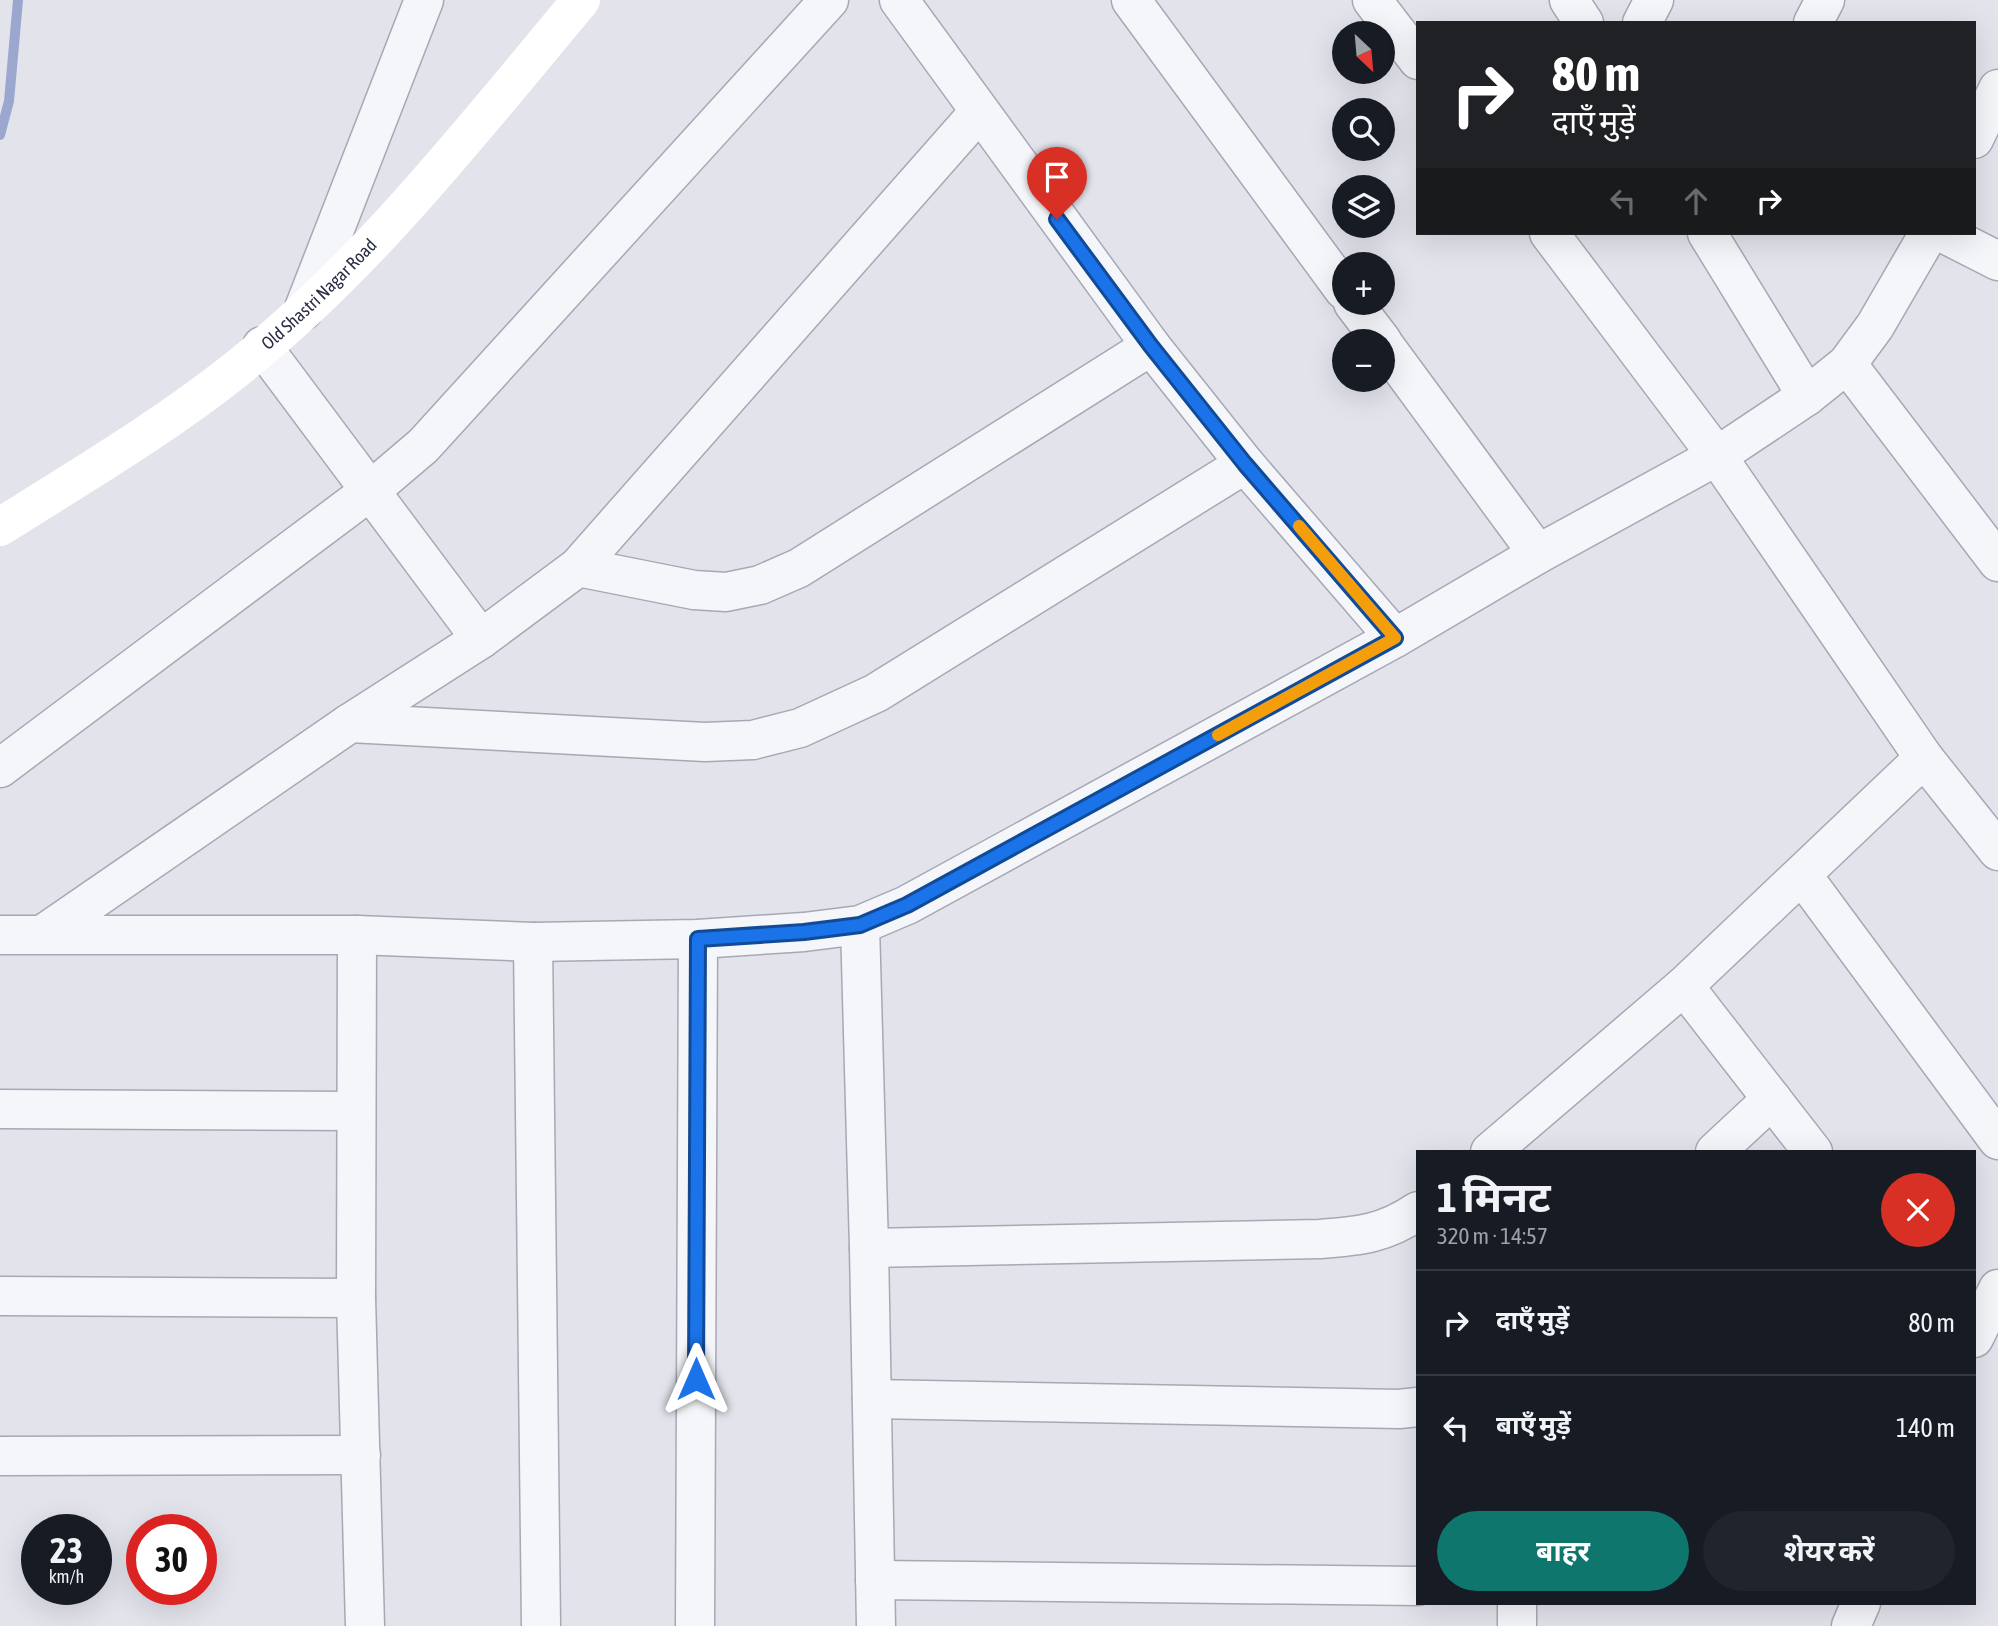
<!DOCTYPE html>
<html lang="hi">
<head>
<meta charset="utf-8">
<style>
	:root { --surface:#171b24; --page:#20242c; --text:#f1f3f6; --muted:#9ea1a6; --line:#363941; --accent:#0f766e }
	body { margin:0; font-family:"Asap Condensed","Noto Sans Devanagari",sans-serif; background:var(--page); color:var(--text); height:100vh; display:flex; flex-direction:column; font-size:26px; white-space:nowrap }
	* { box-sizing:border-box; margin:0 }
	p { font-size:23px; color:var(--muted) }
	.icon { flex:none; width:38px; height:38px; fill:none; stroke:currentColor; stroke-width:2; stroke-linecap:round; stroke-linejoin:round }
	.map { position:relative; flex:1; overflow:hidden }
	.panel { position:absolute; left:1416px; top:1150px; width:560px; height:455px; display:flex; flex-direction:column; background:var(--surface); border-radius:0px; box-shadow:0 7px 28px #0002 }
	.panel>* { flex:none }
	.guide { position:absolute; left:1416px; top:21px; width:560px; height:214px; border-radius:0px; box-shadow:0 7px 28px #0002; background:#202124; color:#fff; overflow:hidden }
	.needle { width:46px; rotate:154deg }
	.tools { position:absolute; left:1332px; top:21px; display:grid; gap:14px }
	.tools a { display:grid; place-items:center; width:63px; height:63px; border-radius:50%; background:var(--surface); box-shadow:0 7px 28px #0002; font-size:35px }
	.speed { position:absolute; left:21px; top:1514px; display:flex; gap:14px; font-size:35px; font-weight:700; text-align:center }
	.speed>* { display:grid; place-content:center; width:91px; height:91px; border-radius:50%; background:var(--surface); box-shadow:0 7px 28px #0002; line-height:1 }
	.speed small { font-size:18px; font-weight:400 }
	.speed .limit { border:10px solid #d22; background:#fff; color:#111 }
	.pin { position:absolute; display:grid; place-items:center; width:60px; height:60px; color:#fff; margin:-72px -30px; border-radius:50% 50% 50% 0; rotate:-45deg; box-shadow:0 0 7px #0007 }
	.pin .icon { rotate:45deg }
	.me { position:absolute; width:77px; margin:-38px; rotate:0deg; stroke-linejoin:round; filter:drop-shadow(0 0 5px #0008) }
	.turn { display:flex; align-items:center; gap:24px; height:147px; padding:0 21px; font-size:32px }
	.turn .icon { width:91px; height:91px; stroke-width:2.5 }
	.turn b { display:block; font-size:49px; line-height:60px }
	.lanes { display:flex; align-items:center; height:66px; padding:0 21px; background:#0003; justify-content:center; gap:35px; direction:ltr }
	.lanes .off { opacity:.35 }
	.round { display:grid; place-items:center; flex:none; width:74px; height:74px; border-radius:37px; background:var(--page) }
	.summary { display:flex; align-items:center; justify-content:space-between; height:119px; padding:0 21px }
	h1 { font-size:42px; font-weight:700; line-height:52px }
	.action { display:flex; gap:14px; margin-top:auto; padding:14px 21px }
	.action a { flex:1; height:80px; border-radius:42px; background:var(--accent); color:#fff; font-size:28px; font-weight:700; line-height:80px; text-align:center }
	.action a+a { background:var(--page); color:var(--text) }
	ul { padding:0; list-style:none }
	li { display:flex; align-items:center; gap:21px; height:105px; padding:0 21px; border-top:2px solid var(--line) }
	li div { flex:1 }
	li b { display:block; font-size:26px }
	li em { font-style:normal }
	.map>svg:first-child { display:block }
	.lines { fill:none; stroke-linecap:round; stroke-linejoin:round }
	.stream { stroke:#9ba7ce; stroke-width:10 }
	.street-casing { stroke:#a7a8b6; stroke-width:41 }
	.street { stroke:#f5f6f9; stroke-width:38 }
	.secondary { stroke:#fff; stroke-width:38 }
	.route-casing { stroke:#114b97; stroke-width:18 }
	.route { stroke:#1a73e8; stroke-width:12 }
	.slow { stroke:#f59e0b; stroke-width:12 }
	.labels { text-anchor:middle; stroke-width:5; stroke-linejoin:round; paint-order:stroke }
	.street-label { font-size:18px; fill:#292c45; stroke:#f2f3f8 }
</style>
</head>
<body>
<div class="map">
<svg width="1998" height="1626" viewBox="0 0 1998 1626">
	<rect width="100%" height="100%" fill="#e2e3eb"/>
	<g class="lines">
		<!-- stream -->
		<polyline class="stream" points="0,135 9,101 18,0"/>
		<!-- street casing -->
		<g class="street-casing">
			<g id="street">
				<polyline points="899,0 1151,346 1245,464 1395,638"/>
				<polyline points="1131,0 1344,290"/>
				<polyline points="1372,0 1418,60"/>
				<polyline points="1569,0 1584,23"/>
				<polyline points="1642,23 1654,0"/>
				<polyline points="1813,23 1825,0"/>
				<polyline points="1974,139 1998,89"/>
				<polyline points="1549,233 1717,456 1924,758 1998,851"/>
				<polyline points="1707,233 1807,396"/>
				<polyline points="1943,233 1998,261"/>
				<polyline points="1353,303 1382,341"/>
				<polyline points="303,311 424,0"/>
				<polyline points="1382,342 1538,554"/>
				<polyline points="262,346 481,639"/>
				<polyline points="1847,364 1998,562"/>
				<polyline points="578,567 694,590 726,592 760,585 799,568 1151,346"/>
				<polyline points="350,723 705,742 753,740 800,728 876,693 1245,464"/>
				<polyline points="0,768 370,491 423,446 829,0"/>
				<polyline points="1802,875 1998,1140"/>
				<polyline points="860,925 869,1248 876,1626"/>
				<polyline points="45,933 350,723 481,639 578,567 979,112"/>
				<polyline points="0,935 357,935 533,942 698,939 804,932 860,925 907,905 1395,638 1538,554 1717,456 1807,396 1847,364 1875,326 1929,233"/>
				<polyline points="533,942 541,1626"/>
				<polyline points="1684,986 1813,1152"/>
				<polyline points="0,1109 355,1111"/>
				<polyline points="1490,1152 1684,986 1924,758"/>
				<polyline points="1715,1152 1772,1099"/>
				<path d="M 869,1248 L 1320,1239 C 1360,1236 1384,1234 1418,1211"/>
				<polyline points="0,1296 356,1298 357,935"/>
				<polyline points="356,1298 365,1626"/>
				<polyline points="1974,1338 1998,1289"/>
				<polyline points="872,1399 1399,1409 1418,1407"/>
				<polyline points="0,1456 361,1455"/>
				<polyline points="875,1580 1418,1586"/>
				<polyline points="695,1626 698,939"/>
				<polyline points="1517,1626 1517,1603"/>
				<polyline points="1851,1626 1861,1603"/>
			</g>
		</g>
		<!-- street -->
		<use href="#street" class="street"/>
		<!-- secondary -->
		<path class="secondary" id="s1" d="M 0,527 C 79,477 161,429 234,371 C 367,266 473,129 581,0"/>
	</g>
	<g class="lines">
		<!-- route casing -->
		<g class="route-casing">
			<polyline id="route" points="696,1379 698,939 804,932 860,925 907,905 1395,638 1245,464 1151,346 1057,219"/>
		</g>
		<!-- route -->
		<use href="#route" class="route"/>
		<!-- slow -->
		<polyline class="slow" points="1218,735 1395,638 1299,526"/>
	</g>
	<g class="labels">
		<!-- street labels -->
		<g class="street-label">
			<text dy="6" stroke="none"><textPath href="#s1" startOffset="396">Old Shastri Nagar Road</textPath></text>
		</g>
	</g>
</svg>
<div class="tools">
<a><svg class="needle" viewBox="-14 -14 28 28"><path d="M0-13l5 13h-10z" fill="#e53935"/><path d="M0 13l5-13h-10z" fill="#9ea1a6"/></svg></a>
<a><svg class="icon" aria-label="search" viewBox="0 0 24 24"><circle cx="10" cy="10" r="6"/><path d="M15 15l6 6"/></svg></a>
<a><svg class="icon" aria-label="layers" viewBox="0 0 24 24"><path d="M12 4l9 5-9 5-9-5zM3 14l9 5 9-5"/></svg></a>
<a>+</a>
<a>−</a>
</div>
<div class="speed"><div>23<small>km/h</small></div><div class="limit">30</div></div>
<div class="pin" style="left:1057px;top:219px;background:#d93025"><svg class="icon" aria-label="arrive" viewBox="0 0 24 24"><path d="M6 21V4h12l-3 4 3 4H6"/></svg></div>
<svg class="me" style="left:696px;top:1379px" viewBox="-20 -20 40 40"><path d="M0-17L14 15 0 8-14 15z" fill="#1a73e8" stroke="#fff" stroke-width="4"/></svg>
<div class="guide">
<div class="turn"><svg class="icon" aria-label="right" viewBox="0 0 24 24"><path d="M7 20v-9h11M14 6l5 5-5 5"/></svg><div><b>80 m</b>दाएँ मुड़ें</div></div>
<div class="lanes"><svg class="icon off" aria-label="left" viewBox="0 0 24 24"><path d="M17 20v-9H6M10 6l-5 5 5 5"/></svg><svg class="icon off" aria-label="ahead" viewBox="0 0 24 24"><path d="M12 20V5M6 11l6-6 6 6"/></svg><svg class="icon" aria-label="right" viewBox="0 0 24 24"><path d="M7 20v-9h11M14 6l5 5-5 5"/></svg></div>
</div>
<section class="panel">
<div class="summary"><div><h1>1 मिनट</h1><p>320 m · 14:57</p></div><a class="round" style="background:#d93025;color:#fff"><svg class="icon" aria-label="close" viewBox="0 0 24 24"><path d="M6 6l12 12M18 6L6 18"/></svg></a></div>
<ul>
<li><svg class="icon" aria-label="right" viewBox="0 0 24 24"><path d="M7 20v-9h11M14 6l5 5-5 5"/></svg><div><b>दाएँ मुड़ें</b></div><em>80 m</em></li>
<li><svg class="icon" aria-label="left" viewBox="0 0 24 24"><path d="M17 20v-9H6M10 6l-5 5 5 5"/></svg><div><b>बाएँ मुड़ें</b></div><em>140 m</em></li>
</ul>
<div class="action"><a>बाहर</a><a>शेयर करें</a></div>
</section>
</div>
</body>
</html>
